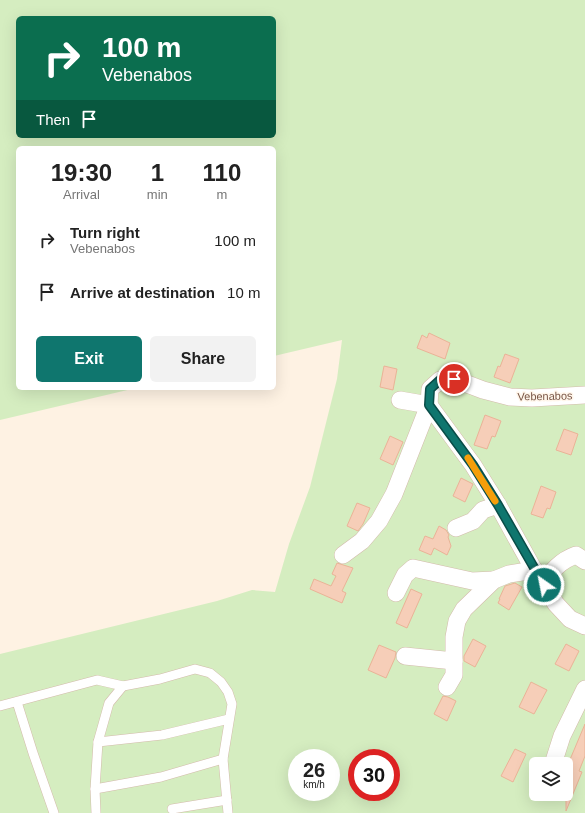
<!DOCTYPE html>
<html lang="en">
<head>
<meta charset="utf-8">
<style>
	:root { --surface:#fff; --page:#f2f2f2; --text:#222; --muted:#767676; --accent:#0f766e }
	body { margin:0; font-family:Helvetica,sans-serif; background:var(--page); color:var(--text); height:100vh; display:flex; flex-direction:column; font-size:15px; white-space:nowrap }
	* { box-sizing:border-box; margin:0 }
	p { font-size:13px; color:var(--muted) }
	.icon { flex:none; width:22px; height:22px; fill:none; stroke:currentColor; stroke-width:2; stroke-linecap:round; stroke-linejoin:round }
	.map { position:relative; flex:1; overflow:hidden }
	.sheet { position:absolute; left:16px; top:146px; width:260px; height:244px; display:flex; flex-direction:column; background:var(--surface); border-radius:6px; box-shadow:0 4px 16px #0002 }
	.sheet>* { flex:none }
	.hud { position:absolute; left:16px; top:16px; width:260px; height:122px; border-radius:6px; box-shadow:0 4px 16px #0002; background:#0b6e4f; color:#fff; overflow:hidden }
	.controls { position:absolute; left:529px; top:757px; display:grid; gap:8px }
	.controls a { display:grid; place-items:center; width:44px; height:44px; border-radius:6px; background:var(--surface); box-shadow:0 4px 16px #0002; font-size:20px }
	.speed { position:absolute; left:288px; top:749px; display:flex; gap:8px; font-size:20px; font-weight:700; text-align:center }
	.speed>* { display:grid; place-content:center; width:52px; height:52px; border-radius:50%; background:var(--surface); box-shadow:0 4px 16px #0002; line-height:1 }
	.speed small { font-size:10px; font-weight:400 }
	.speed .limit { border:6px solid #d22; background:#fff; color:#111 }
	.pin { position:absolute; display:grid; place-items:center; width:34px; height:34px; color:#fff; margin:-17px; border:2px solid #fff; border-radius:50%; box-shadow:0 1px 4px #0007 }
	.me { position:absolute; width:44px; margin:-22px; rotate:327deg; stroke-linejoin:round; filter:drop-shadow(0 0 3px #0008) }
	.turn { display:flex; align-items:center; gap:14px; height:84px; padding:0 20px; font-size:18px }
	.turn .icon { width:52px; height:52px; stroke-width:2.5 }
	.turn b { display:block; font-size:28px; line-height:34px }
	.then { display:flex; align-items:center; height:38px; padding:0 20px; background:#0003; gap:8px; font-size:15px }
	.eta { display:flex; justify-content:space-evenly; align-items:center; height:68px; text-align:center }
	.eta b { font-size:24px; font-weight:600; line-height:28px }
	.primary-button { display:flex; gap:8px; margin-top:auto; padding:8px 20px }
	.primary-button a { flex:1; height:46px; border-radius:6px; background:var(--accent); color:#fff; font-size:16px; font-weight:600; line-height:46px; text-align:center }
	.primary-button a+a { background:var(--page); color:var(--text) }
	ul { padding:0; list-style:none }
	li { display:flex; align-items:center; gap:12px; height:52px; padding:0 20px }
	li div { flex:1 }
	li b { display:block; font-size:15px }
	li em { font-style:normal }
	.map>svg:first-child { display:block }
	.green { fill:#d5edc0; fill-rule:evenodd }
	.building { fill:#f6ceb8; stroke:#eab397 }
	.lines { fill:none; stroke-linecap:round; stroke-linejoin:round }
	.lane-casing { stroke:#d3bbab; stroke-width:10 }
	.street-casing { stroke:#d3bbab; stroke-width:18 }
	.lane { stroke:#fff; stroke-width:9 }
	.street { stroke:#fff; stroke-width:17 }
	.route-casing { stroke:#0a4d48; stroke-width:10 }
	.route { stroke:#0f766e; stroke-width:7 }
	.slow { stroke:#f59e0b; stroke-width:7 }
	.labels { text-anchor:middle; stroke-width:3; stroke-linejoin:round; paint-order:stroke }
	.street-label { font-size:11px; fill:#795647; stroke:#fff6eb }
</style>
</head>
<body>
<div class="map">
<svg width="585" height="813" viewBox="0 0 585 813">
	<rect width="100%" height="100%" fill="#fef2e3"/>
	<!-- green -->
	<path class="green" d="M 0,0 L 585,0 L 585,813 L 0,813 L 0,654 L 217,601 L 252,590 L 275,592 L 289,544 L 310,487 L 337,379 L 342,340 L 274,356 L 274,148 L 18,148 L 18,388 L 136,388 L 0,420 ZM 18,18 L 274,18 L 274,136 L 18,136 ZM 297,758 L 331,758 L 331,792 L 297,792 ZM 357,758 L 391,758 L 391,792 L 357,792 ZM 536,764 L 566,764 L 566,794 L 536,794 Z"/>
	<!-- building -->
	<g class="building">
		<polygon points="429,333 450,343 445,359 417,348 422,335 427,338"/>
		<polygon points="505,354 519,359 510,383 494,377 498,366 500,367"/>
		<polygon points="384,366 397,369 393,390 380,387"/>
		<polygon points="485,415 501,421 495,437 492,436 487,449 474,445"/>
		<polygon points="564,429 578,434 571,455 556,450"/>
		<polygon points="390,436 403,442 393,465 380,459"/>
		<polygon points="461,478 473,484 465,502 453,496"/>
		<polygon points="541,486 556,492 550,509 547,508 543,518 531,514"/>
		<polygon points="357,503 370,508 363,524 358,531 347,526"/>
		<polygon points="439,526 446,530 449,535 448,537 451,546 447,555 434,548 431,555 419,550 425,536 433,539"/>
		<polygon points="337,563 353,568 342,591 346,593 342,603 310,589 314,579 331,586 336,576 332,574"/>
		<polygon points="515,583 522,587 509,610 498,603 500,599 499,599 505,586"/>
		<polygon points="411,589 422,594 407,628 396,623"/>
		<polygon points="473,639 486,646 475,667 464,661 464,656"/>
		<polygon points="566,644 579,651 569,671 555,664"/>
		<polygon points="379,645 396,652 395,658 386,678 368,670"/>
		<polygon points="531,682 547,690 534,714 519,707"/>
		<polygon points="443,696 448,697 456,701 447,721 434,714"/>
		<polygon points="585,724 585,756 579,771 582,772 566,811 566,769"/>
		<polygon points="515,749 526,754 513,782 501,776"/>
	</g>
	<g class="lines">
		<!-- lane casing -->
		<g class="lane-casing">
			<g id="lane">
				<polyline points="17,702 33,753 54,813"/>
				<polyline points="0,706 97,680 123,686 160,679 195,669 210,673 221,682 228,692 232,704 223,759 228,813"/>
				<polyline points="98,742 162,735 229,719"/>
				<polyline points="95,789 161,777 223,759"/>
				<polyline points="172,809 227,800"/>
				<polyline points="96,813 95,789 98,742 109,703 123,686"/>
			</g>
		</g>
		<!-- street casing -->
		<g class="street-casing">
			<g id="street">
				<polyline points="400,400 429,405 473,465 498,505 534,570 556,604 570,619 585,626"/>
				<polyline points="456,528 473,521 483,510 498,505"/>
				<polyline points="343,555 362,541 379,521 394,494 429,405 430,389 440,380 454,379 483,390 510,397 532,398 585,395"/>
				<path d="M 544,585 C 550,571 562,560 576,555 L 585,561"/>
				<polyline points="396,593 405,575 413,568 472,581 494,580"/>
				<polyline points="405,656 454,661"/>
				<polyline points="447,687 454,675 454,637 457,621 464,609 494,580 509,574 534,570"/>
				<polyline points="553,764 562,736 585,689"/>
			</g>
		</g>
		<!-- lane -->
		<use href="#lane" class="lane"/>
		<!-- street -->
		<use href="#street" class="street"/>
	</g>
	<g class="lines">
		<!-- route casing -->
		<g class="route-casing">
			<polyline id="route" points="454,379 440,380 430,389 429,405 473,465 498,505 544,585"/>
		</g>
		<!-- route -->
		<use href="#route" class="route"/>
		<!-- slow -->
		<polyline class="slow" points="468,458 495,501"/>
	</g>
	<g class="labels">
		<!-- street labels -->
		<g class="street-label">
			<text transform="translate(545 396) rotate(-1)" y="4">Vebenabos</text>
		</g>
	</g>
</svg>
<div class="controls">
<a><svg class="icon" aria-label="layers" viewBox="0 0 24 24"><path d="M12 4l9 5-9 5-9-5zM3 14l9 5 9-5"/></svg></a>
</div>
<div class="speed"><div>26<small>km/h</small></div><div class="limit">30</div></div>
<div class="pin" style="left:454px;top:379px;background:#d93025"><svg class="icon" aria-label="arrive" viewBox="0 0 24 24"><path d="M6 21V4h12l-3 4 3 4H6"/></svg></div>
<svg class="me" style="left:544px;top:585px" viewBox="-20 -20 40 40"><circle r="17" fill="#0f766e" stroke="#fff" stroke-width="3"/><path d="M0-11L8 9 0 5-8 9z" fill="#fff"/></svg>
<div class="hud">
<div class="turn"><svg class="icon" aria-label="right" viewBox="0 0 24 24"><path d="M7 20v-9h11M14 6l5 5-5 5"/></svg><div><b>100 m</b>Vebenabos</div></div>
<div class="then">Then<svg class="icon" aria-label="arrive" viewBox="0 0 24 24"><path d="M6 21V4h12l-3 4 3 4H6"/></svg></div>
</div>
<section class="sheet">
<div class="eta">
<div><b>19:30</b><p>Arrival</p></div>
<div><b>1</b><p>min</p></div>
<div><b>110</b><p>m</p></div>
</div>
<ul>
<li><svg class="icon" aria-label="right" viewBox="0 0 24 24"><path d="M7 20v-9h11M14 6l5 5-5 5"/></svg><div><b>Turn right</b><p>Vebenabos</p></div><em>100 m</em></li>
<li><svg class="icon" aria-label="arrive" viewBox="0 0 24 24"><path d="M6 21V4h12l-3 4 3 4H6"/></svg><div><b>Arrive at destination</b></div><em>10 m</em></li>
</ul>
<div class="primary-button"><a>Exit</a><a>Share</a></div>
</section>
</div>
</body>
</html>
